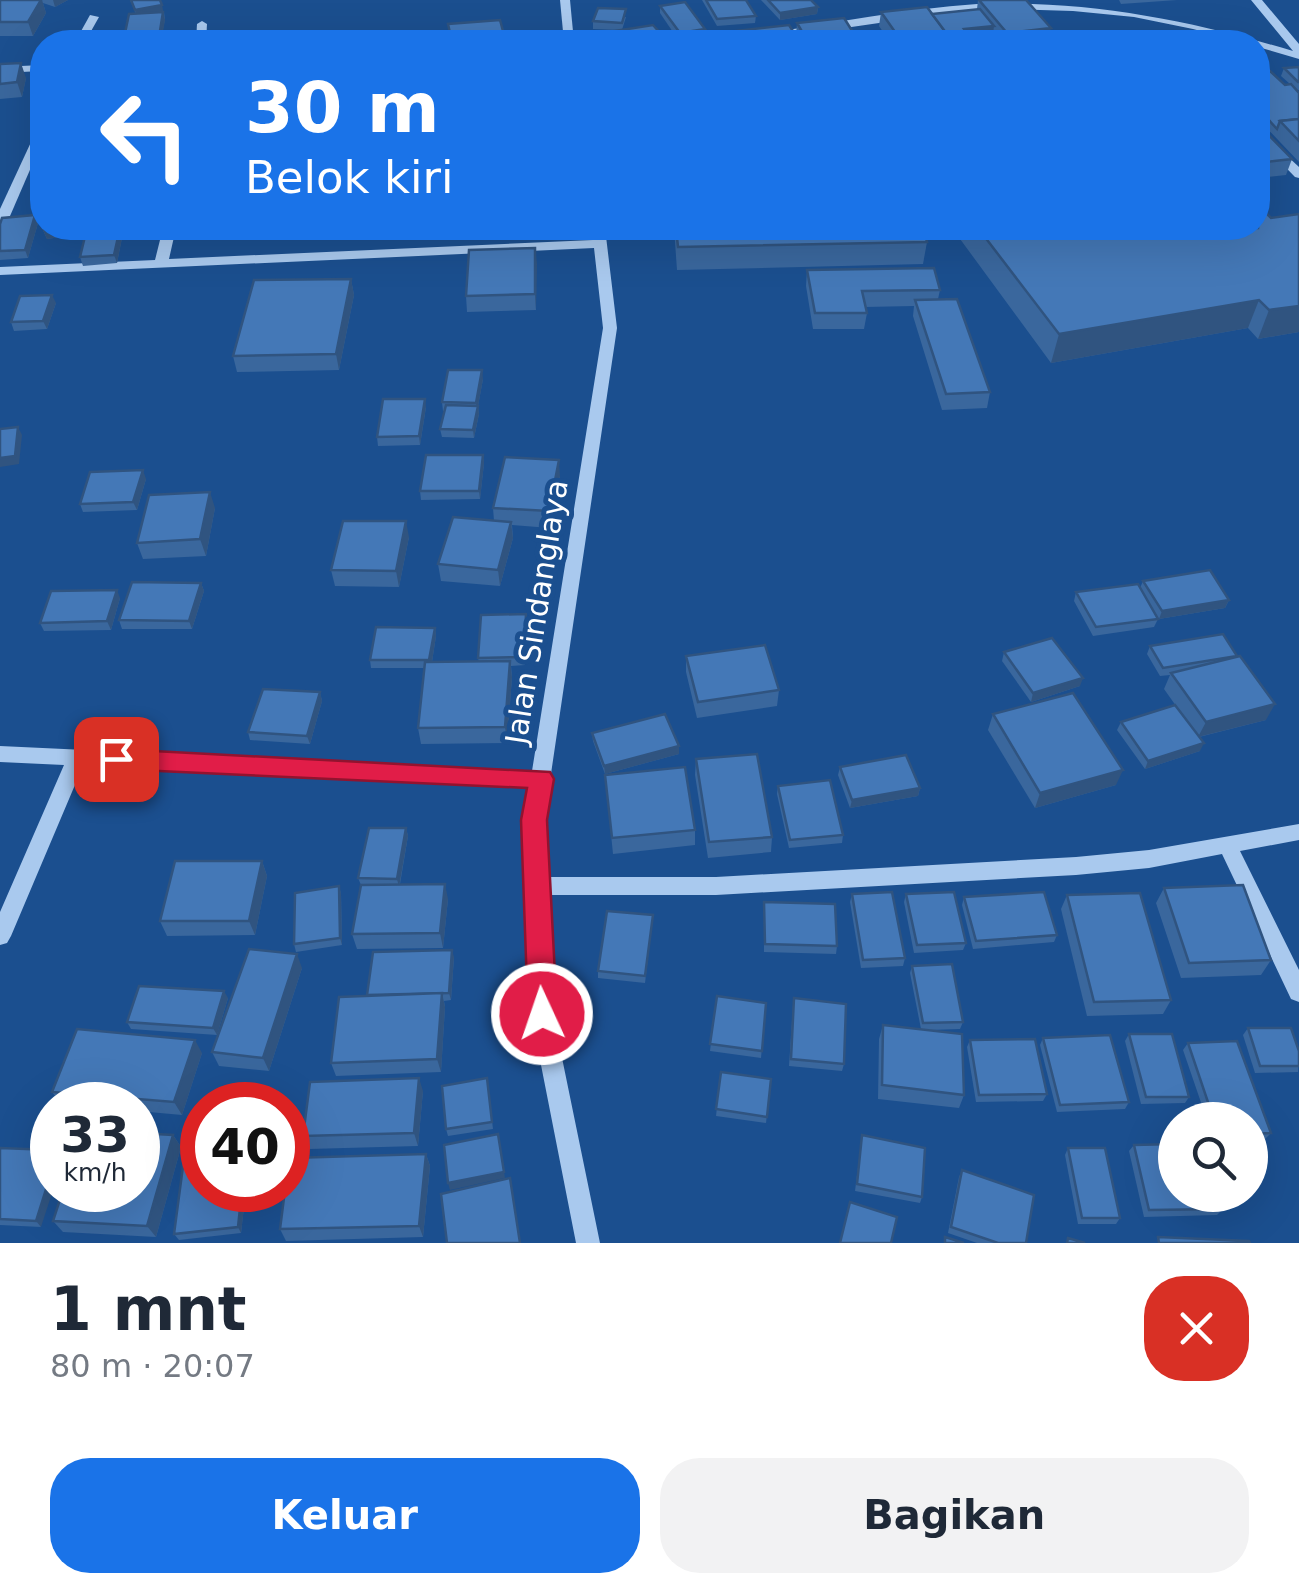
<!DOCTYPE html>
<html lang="id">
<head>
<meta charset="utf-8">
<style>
	:root { --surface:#fff; --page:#f2f2f3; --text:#1f2937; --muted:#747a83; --accent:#1a73e8 }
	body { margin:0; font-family:"DejaVu Sans",sans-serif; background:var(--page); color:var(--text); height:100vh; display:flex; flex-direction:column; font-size:38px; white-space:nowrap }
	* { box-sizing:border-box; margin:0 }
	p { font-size:32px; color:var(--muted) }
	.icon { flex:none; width:55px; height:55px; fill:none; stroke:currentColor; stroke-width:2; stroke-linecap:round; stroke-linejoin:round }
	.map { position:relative; height:1243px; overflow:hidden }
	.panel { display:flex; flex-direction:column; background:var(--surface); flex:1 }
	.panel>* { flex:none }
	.guide { position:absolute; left:30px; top:30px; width:1240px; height:210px; border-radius:40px; box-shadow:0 10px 40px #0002; background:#1a73e8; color:#fff; overflow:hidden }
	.controls { position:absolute; left:1158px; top:1102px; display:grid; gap:20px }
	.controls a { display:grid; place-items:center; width:110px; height:110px; border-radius:50%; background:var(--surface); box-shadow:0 10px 40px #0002; font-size:50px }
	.speed { position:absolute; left:30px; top:1082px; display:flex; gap:20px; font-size:50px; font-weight:700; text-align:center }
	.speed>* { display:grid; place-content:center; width:130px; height:130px; border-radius:50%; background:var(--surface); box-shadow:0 10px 40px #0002; line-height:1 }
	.speed small { font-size:25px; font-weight:400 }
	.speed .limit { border:15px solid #d22; background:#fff; color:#111 }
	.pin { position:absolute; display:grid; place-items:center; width:85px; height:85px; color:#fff; margin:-42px; border-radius:20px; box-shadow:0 5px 15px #0006 }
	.me { position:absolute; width:110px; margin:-55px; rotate:357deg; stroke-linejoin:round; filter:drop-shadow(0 0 8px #0008) }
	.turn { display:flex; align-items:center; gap:35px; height:210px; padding:0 50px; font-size:45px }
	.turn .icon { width:130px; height:130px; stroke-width:2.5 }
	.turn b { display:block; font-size:70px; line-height:85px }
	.round { display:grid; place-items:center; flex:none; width:105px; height:105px; border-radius:40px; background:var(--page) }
	.headline { display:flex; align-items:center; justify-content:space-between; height:170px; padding:0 50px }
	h1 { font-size:60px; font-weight:700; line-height:75px }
	.cta { display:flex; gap:20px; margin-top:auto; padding:20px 50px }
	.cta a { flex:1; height:115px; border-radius:40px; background:var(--accent); color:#fff; font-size:40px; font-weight:700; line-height:115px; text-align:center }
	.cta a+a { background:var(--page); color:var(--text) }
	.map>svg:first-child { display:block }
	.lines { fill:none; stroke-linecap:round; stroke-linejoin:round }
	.minor { fill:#a9c9ee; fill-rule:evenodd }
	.wall { fill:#3a679d }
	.shaded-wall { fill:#305480 }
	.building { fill:#4478b7; stroke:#305480; stroke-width:2.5 }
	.route { fill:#e11d48; stroke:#92132f; stroke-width:2.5 }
	.labels { text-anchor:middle; stroke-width:10; stroke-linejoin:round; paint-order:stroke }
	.street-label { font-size:30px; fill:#fff; stroke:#1b4f8f }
</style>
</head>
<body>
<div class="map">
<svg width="1299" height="1243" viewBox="0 0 1299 1243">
	<rect width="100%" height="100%" fill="#1b4f8f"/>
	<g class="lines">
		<!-- minor -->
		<g class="minor">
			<polygon points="560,0 570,0 574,42 564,42"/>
			<path d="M 1251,0 L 1262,0 L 1299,44 L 1299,59 L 1258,47 L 1258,42 L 1242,42 L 1193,29 L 1134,17 L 1073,11 L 1012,9 L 941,14 L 749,42 L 721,42 L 726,39 C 810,28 893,10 977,4 C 1087,0 1189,20 1293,51 Z"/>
			<polygon points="90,15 99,17 85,42 75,42"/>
			<polygon points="202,21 207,24 206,42 196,42 197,24"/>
			<polygon points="42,65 42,71 0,73 0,67"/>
			<polygon points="38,127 42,127 42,142 7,223 0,227 0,209"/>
			<polygon points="1258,129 1299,167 1299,178 1295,177 1258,139"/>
			<polygon points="163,228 176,228 169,259 593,240 592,228 605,228 617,328 544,821 547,877 716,877 1076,857 1149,850 1299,824 1299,840 1240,851 1299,970 1299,1002 1291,999 1222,854 1149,868 1076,875 716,895 547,895 553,1014 600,1243 576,1243 531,1014 524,821 530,786 83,766 11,936 7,943 0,945 0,912 64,765 0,762 0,746 532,771 603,328 594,248 0,275 0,267 155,260"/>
		</g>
	</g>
	<!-- wall -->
	<g class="wall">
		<polygon points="0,0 68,0 55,7 43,3 46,13 33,36 0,36"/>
		<polygon points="130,0 164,12 165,20 162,33 176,32 178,42 120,42 126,37 125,33 136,14"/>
		<polygon points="702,0 746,0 756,16 755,23 717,26"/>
		<polygon points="761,0 811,0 818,7 817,14 780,20"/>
		<polygon points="978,0 1049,39 1122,42 983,42 998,41 993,34 969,36 969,42 890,42 879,26 881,12 932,14 977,9"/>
		<polygon points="1037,0 1177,0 1121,4 1119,0"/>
		<polygon points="660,6 705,29 705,37 679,41 660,13"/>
		<polygon points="626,17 622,30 661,34 661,42 618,42 616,39 615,31 621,30 593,29 593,21"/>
		<polygon points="797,23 856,42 735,42 736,31 796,35"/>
		<polygon points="0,64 26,78 22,97 0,99"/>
		<polygon points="1299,67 1299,90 1296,90 1299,93 1299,162 1258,119 1258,72 1285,85 1290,84 1281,76 1284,68"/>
		<polygon points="1258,124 1292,159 1286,175 1258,178"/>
		<polygon points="1299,214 1299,332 1258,339 1248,328 1051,363 952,228 1258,228 1271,218"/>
		<polygon points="38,223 28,258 0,260 0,224"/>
		<polygon points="42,228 124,228 117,263 83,266 80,257 86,233 47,239"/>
		<polygon points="182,228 219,228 218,233 184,235"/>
		<polygon points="419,228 461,228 419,231"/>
		<polygon points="674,228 923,228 927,242 923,264 677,270"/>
		<polygon points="535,248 536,310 467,312 466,296"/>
		<polygon points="807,270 940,290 938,299 990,392 987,408 942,410 913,316 914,306 865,307 867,313 864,329 813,329 806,286"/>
		<polygon points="351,279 354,295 339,370 237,372 233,356"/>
		<polygon points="56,303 47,329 14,331 11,322"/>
		<polygon points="483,379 478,406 479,414 474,438 442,437 440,429 445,411 443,411 442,402"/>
		<polygon points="426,407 420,445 378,446 377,437"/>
		<polygon points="483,455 484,463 480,499 421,500 420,491"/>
		<polygon points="560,476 550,528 512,525 513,538 500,586 441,581 438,564 494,521 493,508"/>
		<polygon points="146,479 137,510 83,512 80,504"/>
		<polygon points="215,508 206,556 143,559 137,543"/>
		<polygon points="409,537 399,587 335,586 331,570"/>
		<polygon points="1143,581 1229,600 1225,608 1159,619 1149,604 1158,619 1154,627 1093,636 1074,601 1076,592 1140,588"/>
		<polygon points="201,583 204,591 192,629 122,629 119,620"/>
		<polygon points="120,598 111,630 44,631 40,623"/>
		<polygon points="526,614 525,665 511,666 512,677 507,743 421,744 418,728 424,668 371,668 370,660 435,628 436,636 432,662 479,662 478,658"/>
		<polygon points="1223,634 1266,720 1199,737 1200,751 1145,769 1117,730 1121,722 1191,727 1164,689 1170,675 1160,676 1147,654 1150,646"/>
		<polygon points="1004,652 1080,686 1031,702 1002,661"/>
		<polygon points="686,656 779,690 777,706 697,718 686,672"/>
		<polygon points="320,692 322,701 310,744 250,740 248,732"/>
		<polygon points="993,714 1116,785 1035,808 988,730"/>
		<polygon points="592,733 679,754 605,774 593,741"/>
		<polygon points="696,759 772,837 771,852 708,858 695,775"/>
		<polygon points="840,767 920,788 918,796 850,808 838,775"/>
		<polygon points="605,775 695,830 695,845 613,854"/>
		<polygon points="778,786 843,835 842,843 789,848 777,794"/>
		<polygon points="406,828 408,836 400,884 448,899 443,948 357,949 352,934 361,885 358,878"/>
		<polygon points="262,861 267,876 255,935 167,936 160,921"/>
		<polygon points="339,886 341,894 342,945 296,952 294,944"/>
		<polygon points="1164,888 1271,960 1261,975 1181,978 1156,903"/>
		<polygon points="852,894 905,958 903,966 861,968 850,902"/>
		<polygon points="906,894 966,943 963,950 914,953 904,902"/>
		<polygon points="1067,895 1171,1000 1163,1014 1087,1016 1061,909"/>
		<polygon points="964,897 1057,935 1054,942 973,949 962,905"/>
		<polygon points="764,902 837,946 836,954 764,952"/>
		<polygon points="653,915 645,983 598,978 598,971"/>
		<polygon points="454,957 451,1000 444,1001 445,1007 441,1072 336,1076 331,1063 368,996"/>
		<polygon points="912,966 963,1022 960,1029 929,1030 964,1095 959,1108 878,1099 879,1039 883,1025 921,1029 910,973"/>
		<polygon points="302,968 269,1071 219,1066 212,1052"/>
		<polygon points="717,996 766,1003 761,1058 710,1051"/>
		<polygon points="228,998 217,1035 131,1029 127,1022"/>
		<polygon points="793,1005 844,1064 842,1071 789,1066"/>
		<polygon points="1248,1028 1299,1051 1298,1072 1255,1073 1243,1035"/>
		<polygon points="1129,1034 1189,1097 1185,1103 1141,1104 1125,1041"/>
		<polygon points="1043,1038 1129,1102 1125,1109 1057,1112 1040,1045"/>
		<polygon points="970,1040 1047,1094 1043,1101 976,1102 967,1047"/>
		<polygon points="1188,1043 1271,1133 1265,1139 1250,1140 1250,1120 1207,1120 1183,1050"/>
		<polygon points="202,1053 182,1115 138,1111 138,1105 62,1105 52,1092"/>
		<polygon points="721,1072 771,1079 766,1123 716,1116"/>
		<polygon points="487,1078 493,1129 448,1136 446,1129"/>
		<polygon points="423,1091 418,1146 309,1149 303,1136"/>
		<polygon points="173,1135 181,1147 156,1237 63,1232 53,1221"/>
		<polygon points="862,1135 922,1197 920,1203 855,1191"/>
		<polygon points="1134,1145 1223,1209 1217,1215 1144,1217 1129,1151"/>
		<polygon points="0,1148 41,1227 0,1225"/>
		<polygon points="1068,1148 1120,1218 1116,1224 1078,1224 1065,1155"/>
		<polygon points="426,1154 430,1166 423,1237 286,1241 280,1229"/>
		<polygon points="962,1170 1026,1243 977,1243 948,1233 959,1177"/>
		<polygon points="202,1190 246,1190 241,1233 179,1240 174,1234"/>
	</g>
	<!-- shaded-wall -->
	<g class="shaded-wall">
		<polygon points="41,0 42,0 46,13 33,36 28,22"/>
		<polygon points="53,0 68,0 55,7"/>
		<polygon points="162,5 165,20 162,38 160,31 137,17 135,10"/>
		<polygon points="818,7 817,14 780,20 780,13"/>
		<polygon points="994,26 993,34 962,37 964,29"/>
		<polygon points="1051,28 1048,42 1005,42 1007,33"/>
		<polygon points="705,29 705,37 679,41 680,33"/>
		<polygon points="661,34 661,42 623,42 623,41"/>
		<polygon points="947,34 970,37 969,42 900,42 900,39"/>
		<polygon points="856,37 856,42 840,42 841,38"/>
		<polygon points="21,63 26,78 22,97 17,82"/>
		<polygon points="35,215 38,223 28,258 25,250"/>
		<polygon points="42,228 90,228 88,233 47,239"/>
		<polygon points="120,228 124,228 117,263 114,255"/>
		<polygon points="535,248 537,264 536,310 535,294"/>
		<polygon points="351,279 354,295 339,370 336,354"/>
		<polygon points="52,295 56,303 47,329 43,321"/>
		<polygon points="1259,300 1248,328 1051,363 1059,334"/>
		<polygon points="1299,306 1299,332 1258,339 1269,310"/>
		<polygon points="482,370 483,379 477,412 476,403"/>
		<polygon points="425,399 426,407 420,445 419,436"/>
		<polygon points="478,406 479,414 474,438 473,430"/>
		<polygon points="18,427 22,435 19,464 0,467 0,458"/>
		<polygon points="483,455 484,463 480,499 479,491"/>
		<polygon points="559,460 560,476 550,528 549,511"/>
		<polygon points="143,470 146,479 137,510 133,502"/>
		<polygon points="210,492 215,508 206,556 200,539"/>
		<polygon points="406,521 409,537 399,587 396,571"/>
		<polygon points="511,522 513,538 500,586 498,570"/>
		<polygon points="201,583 204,591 192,629 189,621"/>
		<polygon points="117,590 120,598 111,630 107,621"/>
		<polygon points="1229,600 1225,608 1159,619 1162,611"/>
		<polygon points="435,628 436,636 431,668 429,660"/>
		<polygon points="510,661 512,677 507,743 505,727"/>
		<polygon points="1083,678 1080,686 1031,702 1033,693"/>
		<polygon points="320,692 322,701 310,744 307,736"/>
		<polygon points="1275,704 1266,720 1198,737 1206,722"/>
		<polygon points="1204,743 1200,751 1145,769 1148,761"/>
		<polygon points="679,746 679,754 605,774 604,766"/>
		<polygon points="1123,770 1116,785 1035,808 1040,793"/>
		<polygon points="920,788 918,796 850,808 852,800"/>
		<polygon points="406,828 408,836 399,887 397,879"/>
		<polygon points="262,861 267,876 255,935 249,921"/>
		<polygon points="445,884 448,899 443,948 440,933"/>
		<polygon points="339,886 341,894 342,945 340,938"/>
		<polygon points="452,950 454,957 451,1000 449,993"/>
		<polygon points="297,954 302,968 269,1071 263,1058"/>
		<polygon points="224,991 228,998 217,1035 213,1028"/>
		<polygon points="442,993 445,1007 441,1072 437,1059"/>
		<polygon points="195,1040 202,1053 182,1115 174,1102"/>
		<polygon points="419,1078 423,1091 418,1146 414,1133"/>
		<polygon points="498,1134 505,1178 450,1190 448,1183"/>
		<polygon points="173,1135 181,1147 156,1237 147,1226"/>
		<polygon points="426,1154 430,1166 423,1237 419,1226"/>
		<polygon points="52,1170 53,1190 41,1227 36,1221"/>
		<polygon points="242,1190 246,1190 241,1233 238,1227"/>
	</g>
	<!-- building -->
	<g class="building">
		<polygon points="0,0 41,0 28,22 0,22"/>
		<polygon points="131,0 160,0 162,5 135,10"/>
		<polygon points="706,0 746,0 756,16 717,19"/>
		<polygon points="768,0 811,0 818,7 780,13"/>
		<polygon points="979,0 1026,0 1051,28 1007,33"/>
		<polygon points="685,2 705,29 680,33 660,6"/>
		<polygon points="927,7 947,34 900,39 881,12"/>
		<polygon points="598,8 626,9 622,23 593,21"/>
		<polygon points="980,9 994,26 964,29 970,37 946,40 947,34 932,14"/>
		<polygon points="163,12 160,31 125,33 129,14"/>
		<polygon points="844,18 856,37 841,38 844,42 808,42 797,23"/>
		<polygon points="500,20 506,42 452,42 448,24"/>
		<polygon points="653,25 661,34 623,41 615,31"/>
		<polygon points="789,25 800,42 743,42 736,31"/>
		<polygon points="176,32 176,42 120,42 121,38"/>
		<polygon points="1112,32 1122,42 1015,42"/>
		<polygon points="117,38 115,42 88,42 89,39"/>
		<polygon points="21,63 17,82 0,84 0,64"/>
		<polygon points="1299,67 1299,82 1298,82 1284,68"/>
		<polygon points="1270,71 1285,85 1291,84 1299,93 1299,119 1280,121 1277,129 1258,108 1258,72"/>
		<polygon points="1299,119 1299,141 1280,121"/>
		<polygon points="1258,124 1292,159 1258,163"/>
		<polygon points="1258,205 1271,218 1299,214 1299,306 1269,310 1259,300 1059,334 978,228 1258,228"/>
		<polygon points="35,215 25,250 0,251 0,224 2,218"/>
		<polygon points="87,228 120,228 114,255 80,257"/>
		<polygon points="676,228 923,228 927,242 678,247"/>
		<polygon points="535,248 535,294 466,296 469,250"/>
		<polygon points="934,268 940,290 862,291 867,313 815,313 807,270"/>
		<polygon points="351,279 336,354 233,356 254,280"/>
		<polygon points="52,295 43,321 11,322 20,296"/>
		<polygon points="957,299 990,392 946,394 915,300"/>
		<polygon points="448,370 482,370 476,403 442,402"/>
		<polygon points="383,399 425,399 419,436 377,437"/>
		<polygon points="446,405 478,406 473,430 440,429"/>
		<polygon points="18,427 15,456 0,458 0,429"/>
		<polygon points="426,455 483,455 479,491 420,491"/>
		<polygon points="505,457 559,460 549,511 493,508"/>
		<polygon points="143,470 133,502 80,504 90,472"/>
		<polygon points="210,492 200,539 137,543 149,495"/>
		<polygon points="453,517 511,522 498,570 438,564"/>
		<polygon points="343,521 406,521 396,571 331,570"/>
		<polygon points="1210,570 1229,600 1162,611 1143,581"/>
		<polygon points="132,582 201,583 189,621 119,620"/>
		<polygon points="1138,584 1158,619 1096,627 1076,592"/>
		<polygon points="117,590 107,621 40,623 51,591"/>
		<polygon points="526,614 524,657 478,658 481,615"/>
		<polygon points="376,627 435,628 429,660 370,660"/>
		<polygon points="1223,634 1237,656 1163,668 1150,646"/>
		<polygon points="1052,638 1083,678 1033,693 1004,652"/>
		<polygon points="765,645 779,690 698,702 686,656"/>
		<polygon points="1240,656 1275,704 1206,722 1171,673"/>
		<polygon points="510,661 505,727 418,728 425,662"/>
		<polygon points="263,689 320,692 307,736 248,732"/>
		<polygon points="1073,693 1123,770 1040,793 993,714"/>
		<polygon points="1175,705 1204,743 1148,761 1121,722"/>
		<polygon points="665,714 679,746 604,766 592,733"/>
		<polygon points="757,754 772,837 709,842 696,759"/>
		<polygon points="906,755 920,788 852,800 840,767"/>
		<polygon points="685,767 695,830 612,838 605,775"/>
		<polygon points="830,780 843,835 790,840 778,786"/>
		<polygon points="369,828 406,828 397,879 358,878"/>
		<polygon points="175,861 262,861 249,921 160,921"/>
		<polygon points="445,884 440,933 352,934 361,885"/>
		<polygon points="1243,885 1271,960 1189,963 1164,888"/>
		<polygon points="339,886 340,938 294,944 295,893"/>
		<polygon points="892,892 905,958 863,960 852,894"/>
		<polygon points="954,892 966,943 917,945 906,894"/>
		<polygon points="1044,892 1057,935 976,941 964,897"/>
		<polygon points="1140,893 1171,1000 1094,1002 1067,895"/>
		<polygon points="764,902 835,904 837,946 765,944"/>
		<polygon points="607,911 653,915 645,976 598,971"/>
		<polygon points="249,949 297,954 263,1058 212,1052"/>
		<polygon points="452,950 449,993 367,995 373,952"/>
		<polygon points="952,964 963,1022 923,1023 912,966"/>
		<polygon points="139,986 224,991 213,1028 127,1022"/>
		<polygon points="442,993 437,1059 331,1063 339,997"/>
		<polygon points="717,996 766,1003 762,1051 710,1044"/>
		<polygon points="794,998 846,1004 844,1064 791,1059"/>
		<polygon points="883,1025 962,1034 964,1095 882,1085"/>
		<polygon points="1248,1028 1291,1028 1299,1051 1299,1066 1260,1066"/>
		<polygon points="77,1029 195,1040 174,1102 52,1092"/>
		<polygon points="1129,1034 1172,1034 1189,1097 1146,1097"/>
		<polygon points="1110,1035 1129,1102 1060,1105 1043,1038"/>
		<polygon points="1035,1039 1047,1094 979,1095 970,1040"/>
		<polygon points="1237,1041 1271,1133 1250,1134 1250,1120 1214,1120 1188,1043"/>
		<polygon points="721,1072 771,1079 767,1117 716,1109"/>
		<polygon points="419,1078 414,1133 303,1136 310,1082"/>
		<polygon points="487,1078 492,1122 446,1129 442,1086"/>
		<polygon points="138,1133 173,1135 147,1226 53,1221 63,1190 138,1190"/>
		<polygon points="498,1134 504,1172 448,1183 444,1145"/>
		<polygon points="862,1135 925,1148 922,1197 857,1184"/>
		<polygon points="1175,1144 1175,1195 1219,1195 1223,1209 1149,1210 1134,1145"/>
		<polygon points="0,1148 52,1150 52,1170 36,1221 0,1219"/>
		<polygon points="1068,1148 1105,1148 1120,1218 1082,1218"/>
		<polygon points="202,1149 202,1190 242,1190 238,1227 174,1234 185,1151"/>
		<polygon points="426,1154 419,1226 280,1229 285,1190 288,1190 290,1158"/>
		<polygon points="962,1170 1034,1195 1026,1243 998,1243 951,1227"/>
		<polygon points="510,1178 520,1243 447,1243 441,1194"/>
		<polygon points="850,1202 897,1217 891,1243 840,1243"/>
		<polygon points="945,1237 964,1243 945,1243"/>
		<polygon points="1158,1237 1249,1241 1250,1243 1159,1243"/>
		<polygon points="1068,1238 1085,1243 1067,1243"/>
	</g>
	<!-- route -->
	<polygon class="route" points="116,749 550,772 554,779 547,820 557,1014 553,1024 542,1028 532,1024 528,1014 521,820 527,788 116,769 104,759"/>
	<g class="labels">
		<!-- street labels -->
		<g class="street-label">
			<text transform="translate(537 612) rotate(-81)" y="10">Jalan Sindanglaya</text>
		</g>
	</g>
</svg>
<div class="controls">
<a><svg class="icon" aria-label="search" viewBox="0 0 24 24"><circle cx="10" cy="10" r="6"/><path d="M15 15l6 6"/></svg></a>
</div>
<div class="speed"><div>33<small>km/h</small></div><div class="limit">40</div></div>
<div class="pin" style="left:116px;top:759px;background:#d93025"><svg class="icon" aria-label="arrive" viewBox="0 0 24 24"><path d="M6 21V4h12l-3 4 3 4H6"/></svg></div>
<svg class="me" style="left:542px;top:1014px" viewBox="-20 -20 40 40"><circle r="17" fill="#e11d48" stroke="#fff" stroke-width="3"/><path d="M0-11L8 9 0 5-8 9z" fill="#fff"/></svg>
<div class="guide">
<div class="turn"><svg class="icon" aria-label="left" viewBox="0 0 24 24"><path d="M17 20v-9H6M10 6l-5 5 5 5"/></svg><div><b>30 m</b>Belok kiri</div></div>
</div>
</div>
<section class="panel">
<div class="headline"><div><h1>1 mnt</h1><p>80 m · 20:07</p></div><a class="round" style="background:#d93025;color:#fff"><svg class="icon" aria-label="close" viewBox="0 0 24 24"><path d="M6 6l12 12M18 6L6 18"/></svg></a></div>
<div class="cta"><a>Keluar</a><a>Bagikan</a></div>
</section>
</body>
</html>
